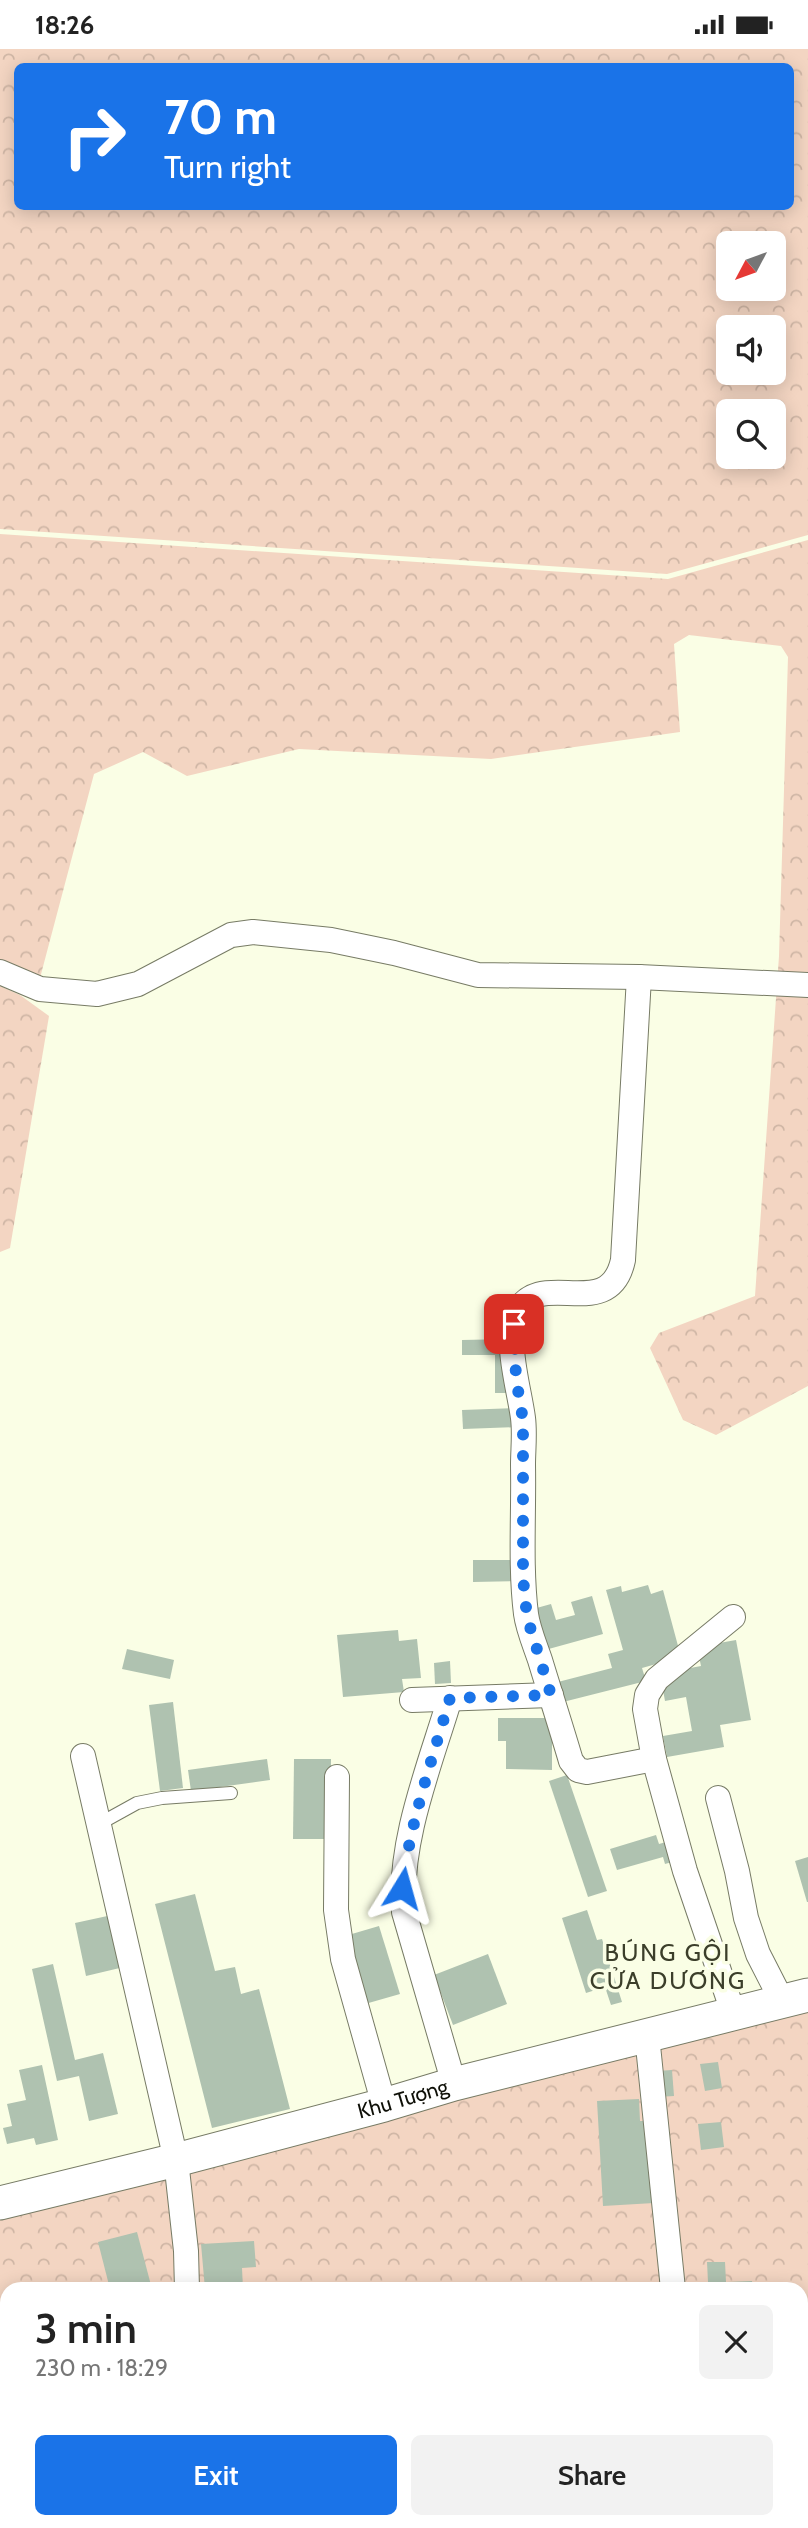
<!DOCTYPE html>
<html lang="en">
<head>
<meta charset="utf-8">
<style>
	:root { --surface:#fff; --page:#f2f2f2; --text:#222; --muted:#767676; --accent:#1a73e8 }
	body { margin:0; font-family:Cabin,sans-serif; background:var(--page); color:var(--text); height:100vh; display:flex; flex-direction:column; font-size:26px; white-space:nowrap }
	* { box-sizing:border-box; margin:0 }
	p { font-size:23px; color:var(--muted) }
	.icon { flex:none; width:38px; height:38px; fill:none; stroke:currentColor; stroke-width:2; stroke-linecap:round; stroke-linejoin:round }
	.map { position:relative; flex:1; overflow:hidden }
	.side { position:absolute; left:0px; top:2233px; width:808px; height:247px; display:flex; flex-direction:column; background:var(--surface); border-radius:21px 21px 0 0; box-shadow:0 4px 18px #0003 }
	.side>* { flex:none }
	.top-card { position:absolute; left:14px; top:14px; width:780px; height:147px; border-radius:10px; box-shadow:0 4px 18px #0003; background:#1a73e8; color:#fff; overflow:hidden }
	.needle { width:46px; rotate:229deg }
	.controls { position:absolute; left:716px; top:182px; display:grid; gap:14px }
	.controls a { display:grid; place-items:center; width:70px; height:70px; border-radius:10px; background:var(--surface); box-shadow:0 4px 18px #0003; font-size:35px }
	.pin { position:absolute; display:grid; place-items:center; width:60px; height:60px; color:#fff; margin:-30px; border-radius:14px; box-shadow:0 4px 10px #0006 }
	.me { position:absolute; width:77px; margin:-38px; rotate:8deg; stroke-linejoin:round; filter:drop-shadow(0 0 5px #0008) }
	.turn { display:flex; align-items:center; gap:24px; height:147px; padding:0 35px; font-size:32px }
	.turn .icon { width:91px; height:91px; stroke-width:2.5 }
	.turn b { display:block; font-size:49px; line-height:60px }
	.round { display:grid; place-items:center; flex:none; width:74px; height:74px; border-radius:10px; background:var(--page) }
	.overview { display:flex; align-items:center; justify-content:space-between; height:119px; padding:0 35px }
	h1 { font-size:42px; font-weight:600; line-height:52px }
	.button { display:flex; gap:14px; margin-top:auto; padding:14px 35px }
	.button a { flex:1; height:80px; border-radius:10px; background:var(--accent); color:#fff; font-size:28px; font-weight:600; line-height:80px; text-align:center }
	.button a+a { background:var(--page); color:var(--text) }
	.status { display:flex; justify-content:space-between; align-items:center; height:49px; padding:0 35px; background:var(--surface); direction:ltr }
	.status svg { height:19px; fill:currentColor }
	.map>svg:first-child { display:block }
	.forest { fill:url(#forest-crowns); fill-rule:evenodd }
	.building { fill:#afc2b0 }
	.lines { fill:none; stroke-linecap:round; stroke-linejoin:round }
	.lane-casing { stroke:#777b65; stroke-width:14 }
	.street-casing { stroke:#777b65; stroke-width:26 }
	.secondary-casing { stroke:#777b65; stroke-width:35 }
	.lane { stroke:#fff; stroke-width:12 }
	.street { stroke:#fff; stroke-width:24 }
	.secondary { stroke:#fff; stroke-width:33 }
	.route { stroke:#1a73e8; stroke-width:12; stroke-dasharray:0 21.6 }
	.labels { text-anchor:middle; stroke-width:7; stroke-linejoin:round; paint-order:stroke }
	.street-label { font-size:21px; fill:#0e0f07; stroke:#fafee5 }
	.quarter-label { font-size:24px; letter-spacing:2px; fill:#3b3e2a; stroke:#fafee5 }
</style>
</head>
<body>
<div class="status"><b>18:26</b><svg viewBox="0 0 49 12"><path d="M0 12V9h3v3zM5 12V6h3v6zM10 12V3h3v9zM15 12V0h3v12zM26 1h20v11H26zM47 4h2v5h-2z"/></svg></div>
<div class="map">
<svg width="808" height="2479" viewBox="0 0 808 2479">
	<defs>
		<pattern id="forest-crowns" width="20" height="18" patternUnits="userSpaceOnUse" patternTransform="scale(1.75)"><rect width="20" height="18" fill="#f3d5c2"/><path d="M2 6a3 3 0 1 1 6 0M12 15a3 3 0 1 1 6 0" fill="none" stroke="#cfb6a5"/></pattern>
	</defs>
	<rect width="100%" height="100%" fill="#fafee5"/>
	<!-- forest -->
	<g class="forest">
		<path d="M 0,0 L 808,0 L 808,486 L 667,525 L 0,480 ZM 18,18 L 791,18 L 791,158 L 18,158 ZM 728,194 L 774,194 L 774,240 L 728,240 ZM 774,278 L 774,324 L 728,324 L 728,278 ZM 728,362 L 774,362 L 774,408 L 728,408 Z"/>
		<polygon points="0,485 668,530 808,491 808,1337 716,1386 683,1371 650,1299 659,1284 755,1247 779,907 788,608 781,597 689,586 674,595 680,683 491,710 299,700 187,727 143,703 94,725 40,929 0,911"/>
		<polygon points="0,937 20,946 49,967 10,1199 0,1203"/>
		<path d="M 808,1959 L 808,2479 L 0,2479 L 0,2166 ZM 7,2240 L 802,2240 L 802,2473 L 7,2473 Z"/>
	</g>
	<!-- building -->
	<g class="building">
		<polygon points="510,1290 511,1344 495,1344 495,1306 462,1306 462,1291"/>
		<polygon points="519,1359 520,1378 463,1380 462,1361"/>
		<polygon points="473,1511 519,1511 519,1532 473,1533"/>
		<polygon points="648,1536 651,1545 663,1541 681,1608 642,1619 646,1632 559,1654 554,1634 612,1619 608,1605 623,1601 606,1541 621,1537 622,1543"/>
		<polygon points="592,1547 603,1585 545,1601 533,1560 551,1555 556,1571 575,1566 571,1553"/>
		<polygon points="398,1581 399,1592 417,1590 421,1629 402,1630 404,1643 343,1648 337,1586"/>
		<polygon points="736,1591 751,1671 720,1676 724,1698 667,1708 663,1687 692,1682 686,1648 665,1652 661,1630 669,1623 701,1617 697,1598"/>
		<polygon points="127,1600 174,1611 170,1630 122,1620"/>
		<polygon points="450,1612 451,1634 435,1635 434,1614"/>
		<polygon points="173,1653 183,1739 160,1742 149,1656"/>
		<polygon points="498,1669 552,1669 552,1721 506,1720 506,1692 498,1692"/>
		<polygon points="267,1710 270,1731 191,1742 188,1721"/>
		<polygon points="294,1710 331,1710 330,1790 293,1790"/>
		<polygon points="567,1726 607,1842 588,1848 549,1732"/>
		<polygon points="656,1786 659,1795 673,1791 679,1811 665,1815 663,1808 617,1821 610,1800"/>
		<polygon points="808,1808 808,1853 807,1853 795,1812"/>
		<polygon points="195,1845 215,1922 235,1918 241,1945 259,1940 290,2060 212,2079 155,1855"/>
		<polygon points="587,1861 597,1891 602,1890 622,1953 611,1956 605,1938 586,1944 562,1869"/>
		<polygon points="112,1866 124,1918 86,1927 75,1874"/>
		<polygon points="379,1877 400,1945 365,1955 345,1887"/>
		<polygon points="488,1905 507,1955 453,1976 434,1926"/>
		<polygon points="53,1915 75,2011 103,2004 118,2065 89,2072 79,2027 57,2032 32,1920"/>
		<polygon points="718,2013 722,2039 705,2042 700,2015"/>
		<polygon points="42,2016 58,2091 36,2096 34,2089 7,2095 3,2079 12,2077 7,2055 26,2051 19,2021"/>
		<polygon points="672,2021 674,2047 658,2048 656,2022"/>
		<polygon points="639,2050 640,2072 649,2072 654,2154 603,2157 597,2052"/>
		<polygon points="721,2073 724,2098 701,2101 698,2075"/>
		<polygon points="137,2183 152,2240 110,2240 98,2193"/>
		<polygon points="254,2192 256,2218 242,2219 243,2240 205,2240 201,2195"/>
		<polygon points="707,2213 725,2213 726,2233 752,2232 753,2240 683,2240 682,2233 708,2233"/>
		<polygon points="50,2473 145,2473 147,2479 52,2479"/>
		<polygon points="250,2473 318,2473 304,2479 235,2479"/>
		<polygon points="646,2473 674,2473 672,2479 645,2479"/>
		<polygon points="620,2474 621,2479 591,2479 591,2477"/>
	</g>
	<g class="lines">
		<!-- lane casing -->
		<g class="lane-casing">
			<polyline id="lane" points="99,1775 137,1754 162,1749 231,1744"/>
		</g>
		<!-- street casing -->
		<g class="street-casing">
			<g id="street">
				<polyline points="0,923 40,940 97,945 138,935 231,886 253,883 331,891 394,904 478,926 639,928 808,936"/>
				<path d="M 639,928 L 623,1211 C 609,1276 539,1217 517,1264 C 504,1293 519,1338 523,1369 C 525,1384 523,1401 523,1416 C 524,1465 520,1516 526,1565 C 528,1580 535,1596 540,1611 C 550,1644 561,1678 571,1712 L 578,1721 L 587,1723 L 654,1710"/>
				<path d="M 450,1649 C 430,1716 398,1793 404,1863 L 454,2035"/>
				<polyline points="412,1651 551,1646"/>
				<polyline points="83,1707 176,2111 186,2202 187,2240"/>
				<polyline points="337,1728 336,1861 343,1910 384,2056"/>
				<polyline points="718,1749 737,1822 746,1869 758,1905 782,1952"/>
				<polyline points="733,1963 685,1822 654,1710 645,1660 647,1646 657,1630 733,1568"/>
				<polyline points="647,1987 673,2240"/>
				<polyline points="699,2473 700,2479"/>
				<polyline points="571,2479 582,2473"/>
			</g>
		</g>
		<!-- secondary casing -->
		<g class="secondary-casing">
			<g id="secondary">
				<path id="s1" d="M 0,2154 L 176,2111 L 384,2056 L 454,2035 L 808,1946"/>
			</g>
		</g>
		<!-- lane -->
		<use href="#lane" class="lane"/>
		<!-- street -->
		<use href="#street" class="street"/>
		<!-- secondary -->
		<use href="#secondary" class="secondary"/>
	</g>
	<g class="lines">
		<!-- route -->
		<path class="route" d="M 402,1839 C 410,1774 432,1711 450,1649 L 551,1646 L 527,1568 L 523,1529 L 523,1371 L 516,1329 L 514,1275"/>
	</g>
	<g class="labels">
		<!-- street labels -->
		<g class="street-label">
			<text dy="7" stroke="none"><textPath href="#s1" startOffset="416">Khu Tượng</textPath></text>
		</g>
		<!-- quarter labels -->
		<g class="quarter-label">
			<text x="668" y="1912">BÚNG GỘI<tspan x="668" dy="28">CỬA DƯƠNG</tspan></text>
		</g>
	</g>
</svg>
<div class="controls">
<a><svg class="needle" viewBox="-14 -14 28 28"><path d="M0-13l5 13h-10z" fill="#e53935"/><path d="M0 13l5-13h-10z" fill="#767676"/></svg></a>
<a><svg class="icon" aria-label="sound" viewBox="0 0 24 24"><path d="M4 9h4l5-4v14l-5-4H4zM17 9q2 3 0 6"/></svg></a>
<a><svg class="icon" aria-label="search" viewBox="0 0 24 24"><circle cx="10" cy="10" r="6"/><path d="M15 15l6 6"/></svg></a>
</div>
<div class="pin" style="left:514px;top:1275px;background:#d93025"><svg class="icon" aria-label="arrive" viewBox="0 0 24 24"><path d="M6 21V4h12l-3 4 3 4H6"/></svg></div>
<svg class="me" style="left:402px;top:1839px" viewBox="-20 -20 40 40"><path d="M0-17L14 15 0 8-14 15z" fill="#1a73e8" stroke="#fff" stroke-width="4"/></svg>
<div class="top-card">
<div class="turn"><svg class="icon" aria-label="right" viewBox="0 0 24 24"><path d="M7 20v-9h11M14 6l5 5-5 5"/></svg><div><b>70 m</b>Turn right</div></div>
</div>
<section class="side">
<div class="overview"><div><h1>3 min</h1><p>230 m · 18:29</p></div><a class="round"><svg class="icon" aria-label="close" viewBox="0 0 24 24"><path d="M6 6l12 12M18 6L6 18"/></svg></a></div>
<div class="button"><a>Exit</a><a>Share</a></div>
</section>
</div>
</body>
</html>
